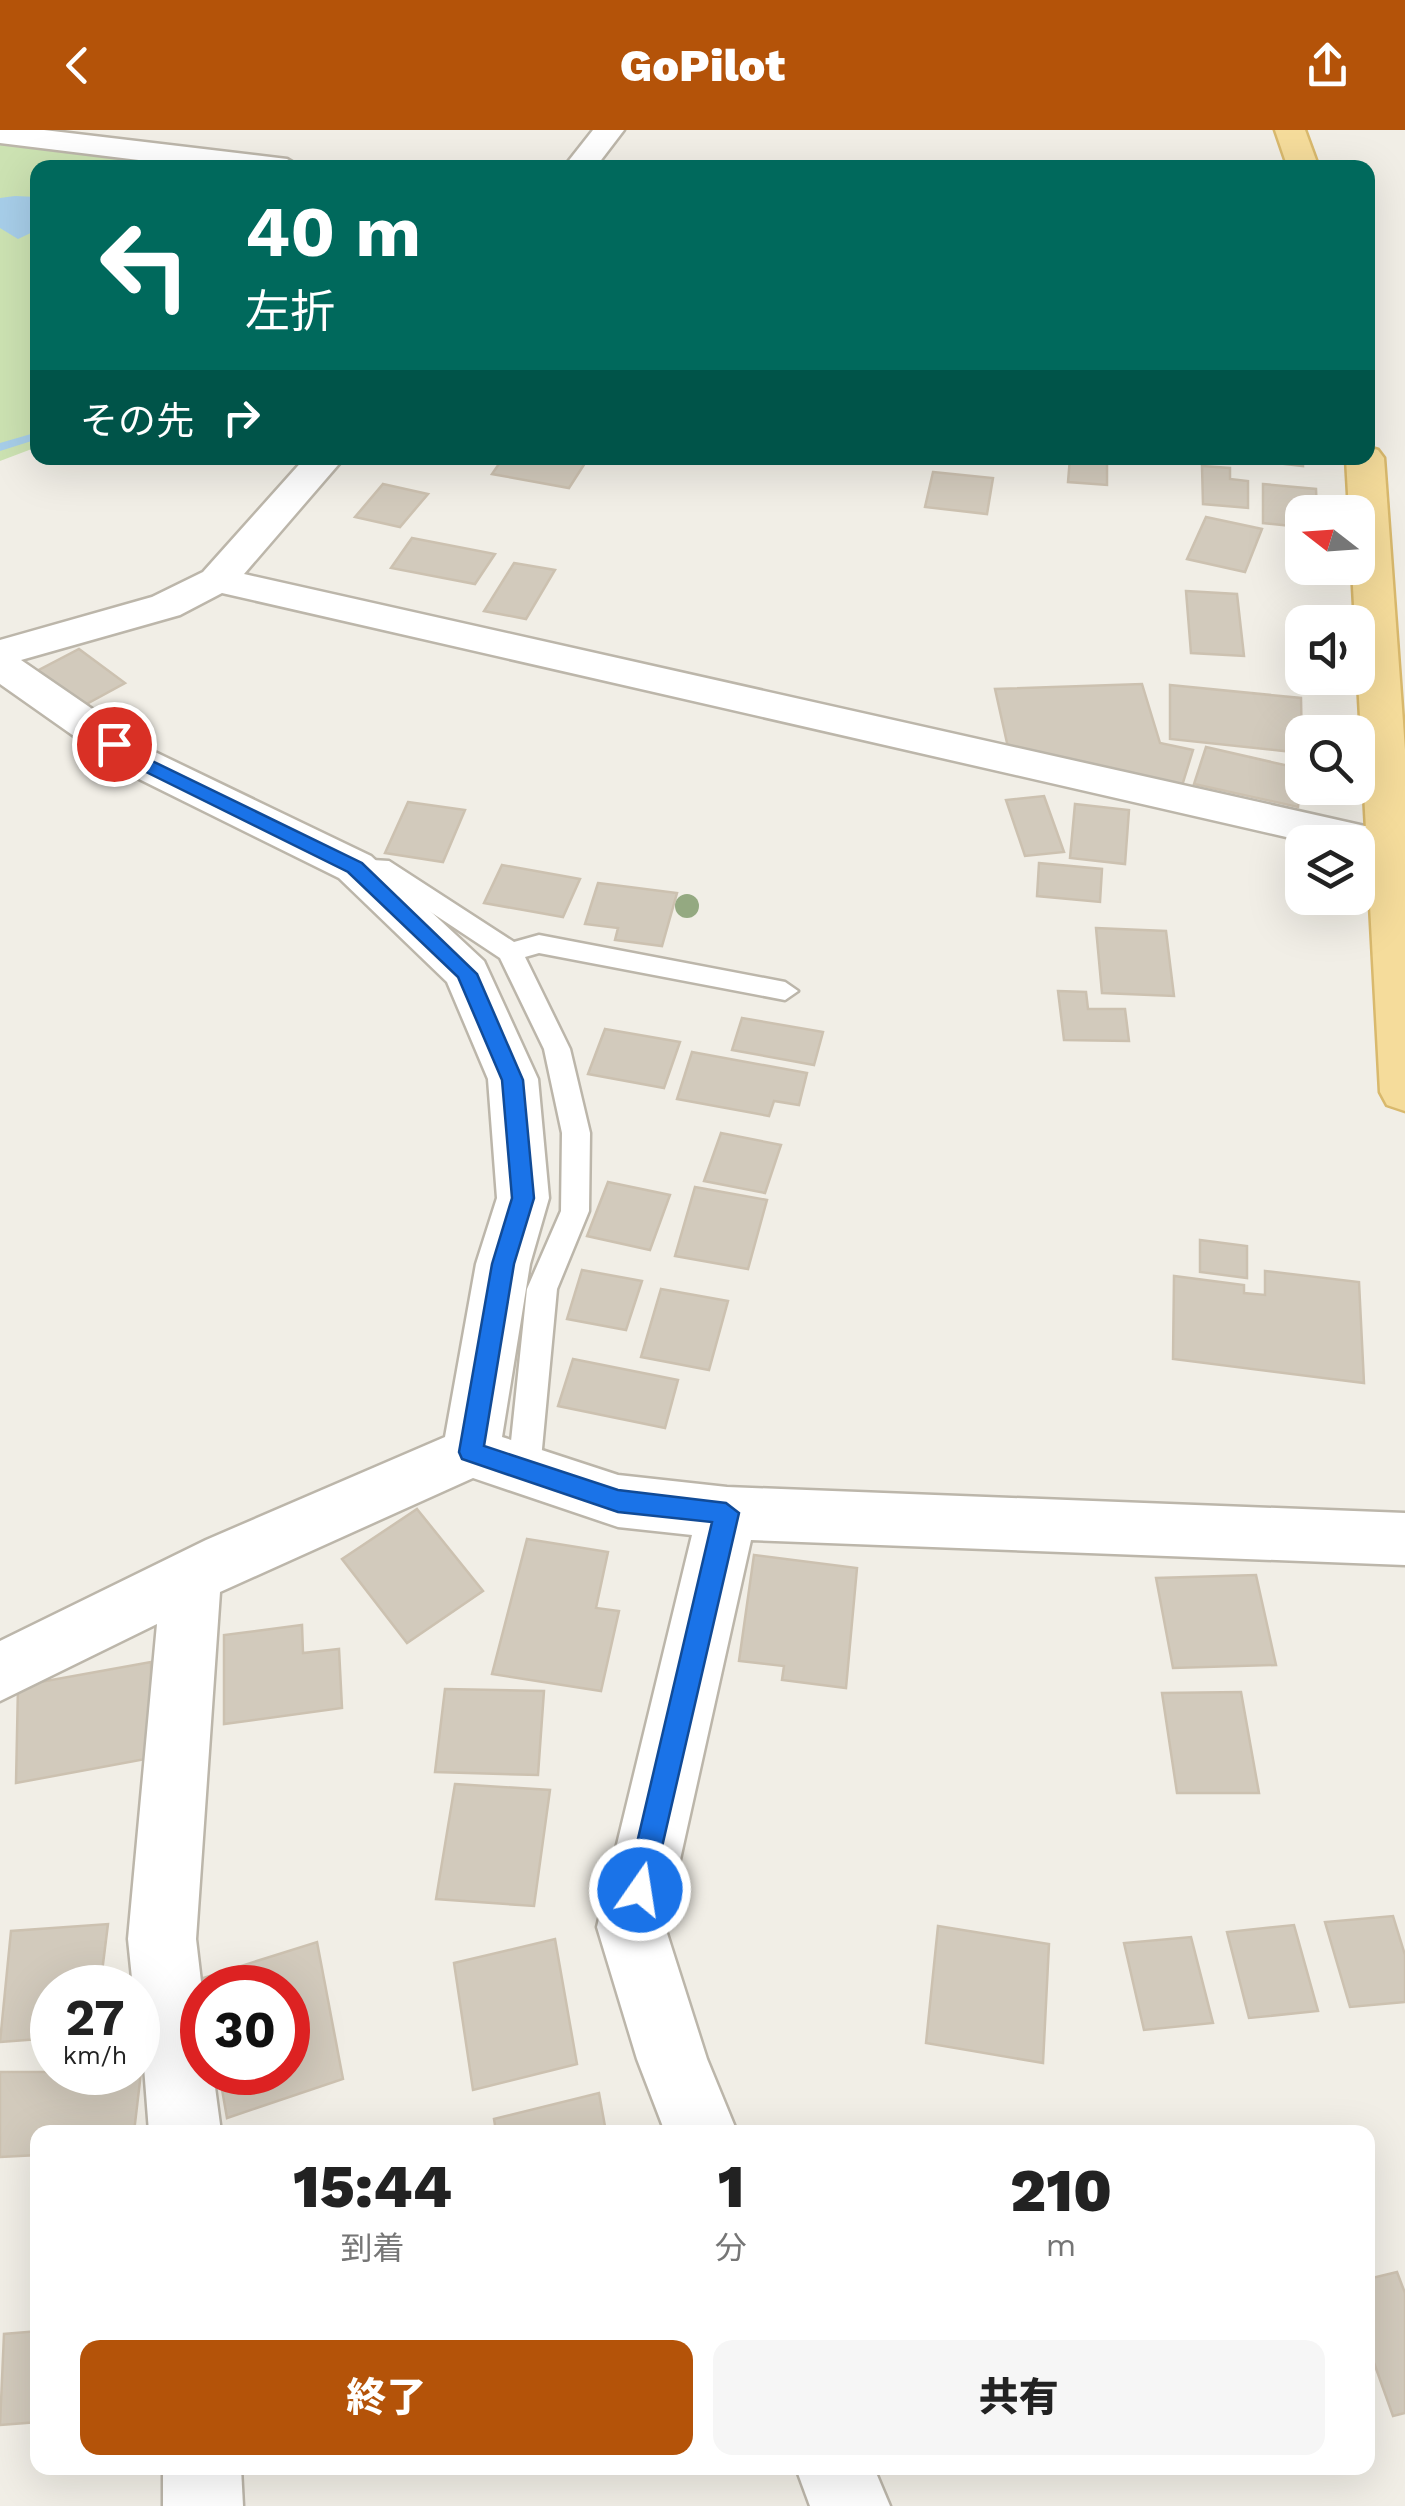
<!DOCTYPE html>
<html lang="ja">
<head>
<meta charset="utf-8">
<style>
	:root { --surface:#fff; --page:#f6f6f6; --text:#222; --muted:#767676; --accent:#b45309 }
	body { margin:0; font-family:"Work Sans","Noto Sans JP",sans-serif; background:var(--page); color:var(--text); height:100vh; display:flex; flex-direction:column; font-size:38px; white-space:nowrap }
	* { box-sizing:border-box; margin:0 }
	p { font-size:32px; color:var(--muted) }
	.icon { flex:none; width:55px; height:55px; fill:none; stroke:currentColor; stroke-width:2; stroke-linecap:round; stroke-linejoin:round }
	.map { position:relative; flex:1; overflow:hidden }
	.drawer { position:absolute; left:30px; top:1995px; width:1345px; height:350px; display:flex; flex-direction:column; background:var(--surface); border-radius:20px; box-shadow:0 10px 40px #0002 }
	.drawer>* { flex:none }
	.top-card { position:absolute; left:30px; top:30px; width:1345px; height:305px; border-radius:20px; box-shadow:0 10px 40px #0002; background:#00695c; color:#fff; overflow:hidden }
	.needle { width:65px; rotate:287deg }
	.tools { position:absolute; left:1285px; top:365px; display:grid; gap:20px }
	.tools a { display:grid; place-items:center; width:90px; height:90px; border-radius:20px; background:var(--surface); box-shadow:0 10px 40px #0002; font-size:50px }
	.speed { position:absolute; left:30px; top:1835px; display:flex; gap:20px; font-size:50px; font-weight:700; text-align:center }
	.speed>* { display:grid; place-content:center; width:130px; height:130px; border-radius:50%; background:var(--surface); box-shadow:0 10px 40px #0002; line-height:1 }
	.speed small { font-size:25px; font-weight:400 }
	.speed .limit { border:15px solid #d22; background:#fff; color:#111 }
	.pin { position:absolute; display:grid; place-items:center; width:85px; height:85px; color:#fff; margin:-42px; border:5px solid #fff; border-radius:50%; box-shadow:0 2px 10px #0007 }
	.me { position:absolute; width:110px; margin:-55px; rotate:13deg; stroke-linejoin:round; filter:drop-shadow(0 0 8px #0008) }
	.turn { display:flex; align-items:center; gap:35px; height:210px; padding:0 50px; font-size:45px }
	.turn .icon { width:130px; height:130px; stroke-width:2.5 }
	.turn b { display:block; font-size:70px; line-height:85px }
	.then { display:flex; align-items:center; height:95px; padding:0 50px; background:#0003; gap:20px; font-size:38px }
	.eta { display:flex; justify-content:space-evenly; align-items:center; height:170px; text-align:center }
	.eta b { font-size:60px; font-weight:800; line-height:70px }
	.button { display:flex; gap:20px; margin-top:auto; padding:20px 50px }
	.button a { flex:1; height:115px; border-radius:20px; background:var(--accent); color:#fff; font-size:40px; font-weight:800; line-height:115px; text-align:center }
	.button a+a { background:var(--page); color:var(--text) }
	header { display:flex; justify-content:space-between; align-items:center; height:130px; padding:0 50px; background:var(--accent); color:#fff; font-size:45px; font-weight:800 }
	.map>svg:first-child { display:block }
	.green { fill:#cce2b2 }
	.water { fill:#a7cee9 }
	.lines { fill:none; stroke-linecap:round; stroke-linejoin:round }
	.stream { fill:#a7cee9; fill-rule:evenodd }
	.building { fill:#d2cabc; stroke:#ccc1b0; stroke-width:2.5 }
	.service-casing { stroke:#bcb6aa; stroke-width:5 }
	.minor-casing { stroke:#bcb6aa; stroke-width:5 }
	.primary-casing { stroke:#d9b96d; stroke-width:5 }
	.service { fill:#fff; fill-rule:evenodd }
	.minor { fill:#fff; fill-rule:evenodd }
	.primary { fill:#f5dc9b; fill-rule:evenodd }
	.tree { fill:#94a981 }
	.route { fill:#1a73e8; stroke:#114b97; stroke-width:2.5 }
</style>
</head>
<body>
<header><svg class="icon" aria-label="back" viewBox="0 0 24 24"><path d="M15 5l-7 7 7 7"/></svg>GoPilot<svg class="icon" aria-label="share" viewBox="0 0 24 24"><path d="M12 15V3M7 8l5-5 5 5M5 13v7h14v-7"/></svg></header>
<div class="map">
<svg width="1405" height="2376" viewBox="0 0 1405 2376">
	<rect width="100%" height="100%" fill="#f1eee6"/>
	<!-- green -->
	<polygon class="green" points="0,12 230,37 38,38 37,317 0,331"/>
	<!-- water -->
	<polygon class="water" points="15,66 37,67 37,100 18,109 0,98 0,68"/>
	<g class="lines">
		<!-- stream -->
		<polygon class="stream" points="38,302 38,309 0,321 0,313"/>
	</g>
	<!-- building -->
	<g class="building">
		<polygon points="503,328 571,328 587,330 569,358 492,344"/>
		<polygon points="1070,328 1107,328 1107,355 1068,352"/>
		<polygon points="1267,328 1303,328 1303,336 1267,332"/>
		<polygon points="1202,336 1230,338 1230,349 1248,351 1248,378 1203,374"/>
		<polygon points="933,342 993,348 987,384 925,377"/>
		<polygon points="383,354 428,364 400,397 355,387"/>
		<polygon points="1263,354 1316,359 1317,382 1302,382 1302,397 1263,393"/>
		<polygon points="1206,387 1262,399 1245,442 1187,429"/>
		<polygon points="412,408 495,424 475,454 391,438"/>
		<polygon points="514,433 555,440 526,489 484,481"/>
		<polygon points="1186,461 1237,464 1244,526 1191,523"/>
		<polygon points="79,519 125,553 81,577 35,542"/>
		<polygon points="1142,554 1160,613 1193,620 1181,659 1009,622 995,559"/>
		<polygon points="1170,555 1301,568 1302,623 1170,609"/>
		<polygon points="1206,617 1302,639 1298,677 1194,654"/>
		<polygon points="1044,666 1064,722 1025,726 1006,670"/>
		<polygon points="408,672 465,680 443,732 385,723"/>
		<polygon points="1075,674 1129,680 1125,734 1070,728"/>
		<polygon points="1039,733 1102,739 1100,772 1037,766"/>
		<polygon points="502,735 580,749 563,787 484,773"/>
		<polygon points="598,753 677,763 662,816 615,810 618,798 585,794"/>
		<polygon points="1096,798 1166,801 1174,866 1102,863"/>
		<polygon points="1058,861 1086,862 1088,879 1125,879 1129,911 1064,910"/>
		<polygon points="742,888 823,902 814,935 732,920"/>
		<polygon points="605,899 680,912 664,958 588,944"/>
		<polygon points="692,922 807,943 799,975 774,971 769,986 677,969"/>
		<polygon points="721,1003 781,1015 765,1063 704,1051"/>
		<polygon points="608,1052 670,1065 650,1120 587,1106"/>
		<polygon points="695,1057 767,1070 748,1139 675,1126"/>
		<polygon points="1200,1110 1247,1116 1247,1148 1200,1142"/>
		<polygon points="582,1140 642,1151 626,1200 567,1189"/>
		<polygon points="1265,1141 1359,1152 1364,1253 1173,1229 1174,1146 1244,1155 1244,1163 1265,1165"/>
		<polygon points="661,1159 728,1171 709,1240 641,1227"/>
		<polygon points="573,1229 678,1250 665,1298 558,1276"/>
		<polygon points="417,1379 483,1461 407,1513 342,1429"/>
		<polygon points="527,1409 608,1422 596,1478 619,1481 601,1561 492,1544"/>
		<polygon points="754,1425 857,1438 846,1558 782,1550 784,1536 739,1531"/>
		<polygon points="1256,1445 1276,1535 1173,1538 1156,1448"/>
		<polygon points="302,1495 303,1523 339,1519 342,1578 224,1594 224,1505"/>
		<polygon points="151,1532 151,1628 16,1653 18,1556"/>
		<polygon points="445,1559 544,1561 538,1645 435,1642"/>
		<polygon points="1241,1562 1259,1663 1177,1663 1162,1563"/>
		<polygon points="455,1654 550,1660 534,1776 436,1769"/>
		<polygon points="1393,1786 1405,1825 1405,1872 1350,1877 1325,1792"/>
		<polygon points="108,1794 100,1858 52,1858 52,1908 0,1912 11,1801"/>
		<polygon points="1294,1795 1318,1881 1249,1888 1227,1802"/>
		<polygon points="938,1796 1049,1814 1043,1933 926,1913"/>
		<polygon points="1191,1807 1213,1893 1144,1900 1124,1813"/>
		<polygon points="555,1809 577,1934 473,1960 454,1833"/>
		<polygon points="317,1812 343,1949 227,1988 219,1942 288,1942 288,1858 205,1858 203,1848"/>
		<polygon points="138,1934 142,1934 134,2002 38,2002 38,2025 0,2027 0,1942 138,1942"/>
		<polygon points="599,1963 606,2002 496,2002 494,1989"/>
		<polygon points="1397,2142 1405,2163 1405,2283 1393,2286 1368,2216 1368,2149"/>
		<polygon points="38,2201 38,2292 0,2295 4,2204"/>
	</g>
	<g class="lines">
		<!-- service casing -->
		<g class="service-casing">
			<polygon id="service" points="355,729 389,731 514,812 539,805 785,852 798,861 785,870 539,823 525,827 570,919 590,1003 589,1081 557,1159 540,1340 535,1350 524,1354 513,1350 508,1340 527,1159 561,1081 562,1003 544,919 500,828 375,745 346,743 343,737 346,731"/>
		</g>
		<!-- minor casing -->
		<g class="minor-casing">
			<g id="minor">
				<polygon points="0,0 44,0 287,29 302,38 204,38 0,13"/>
				<polygon points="593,0 624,0 595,38 563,38"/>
				<polygon points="305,328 344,328 244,444 1405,705 1405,727 1389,731 1358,724 1358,712 1308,712 222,463 180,485 21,530 155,622 371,726 484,831 538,949 549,1068 530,1134 502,1307 618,1345 727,1357 1405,1383 1405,1435 751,1410 665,1797 707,1929 737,2002 665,2002 637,1929 597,1797 692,1405 618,1397 473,1348 220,1462 196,1809 202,1860 202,1942 213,1942 221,2002 149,2002 138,1858 133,1858 128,1809 157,1494 0,1571 0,1511 206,1410 445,1307 476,1134 497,1068 488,949 447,852 339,748 125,642 0,554 0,510 152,467 203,442"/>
				<polygon points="163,2338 241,2338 243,2376 163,2376"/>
				<polygon points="796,2338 874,2338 890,2376 810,2376"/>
			</g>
		</g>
		<!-- primary casing -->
		<g class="primary-casing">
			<g id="primary">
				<polygon points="1275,0 1305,0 1319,38 1288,38"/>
				<polygon points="1368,317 1378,320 1384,328 1405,620 1405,981 1387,975 1380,962 1352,438 1358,438 1358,382 1349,382 1346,328 1368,328"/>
			</g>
		</g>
		<!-- service -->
		<use href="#service" class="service"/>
		<!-- minor -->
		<use href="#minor" class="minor"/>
		<!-- primary -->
		<use href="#primary" class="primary"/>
	</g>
	<!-- trees -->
	<circle class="tree" cx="687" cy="776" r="12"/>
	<!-- route -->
	<polygon class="route" points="107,610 120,610 146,628 362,733 477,844 523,950 534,1068 514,1134 484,1316 618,1360 726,1373 739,1383 650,1769 640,1774 630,1769 626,1760 712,1392 618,1382 462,1329 459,1322 492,1134 512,1068 502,950 458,847 348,742 134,636 107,618"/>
</svg>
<div class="tools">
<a><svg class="needle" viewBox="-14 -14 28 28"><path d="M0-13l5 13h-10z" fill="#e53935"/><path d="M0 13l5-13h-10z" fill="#767676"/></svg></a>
<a><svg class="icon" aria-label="sound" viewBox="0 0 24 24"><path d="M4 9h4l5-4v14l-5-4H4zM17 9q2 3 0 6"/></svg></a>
<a><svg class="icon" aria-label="search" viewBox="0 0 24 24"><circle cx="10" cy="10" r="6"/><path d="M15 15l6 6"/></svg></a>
<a><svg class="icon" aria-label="layers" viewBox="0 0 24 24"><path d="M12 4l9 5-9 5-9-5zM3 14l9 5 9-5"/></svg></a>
</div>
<div class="speed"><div>27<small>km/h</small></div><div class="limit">30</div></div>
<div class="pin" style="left:114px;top:614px;background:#d93025"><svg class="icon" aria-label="arrive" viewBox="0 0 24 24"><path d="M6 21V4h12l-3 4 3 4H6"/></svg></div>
<svg class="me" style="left:640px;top:1760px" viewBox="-20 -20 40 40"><circle r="17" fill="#1a73e8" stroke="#fff" stroke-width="3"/><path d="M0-11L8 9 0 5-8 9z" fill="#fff"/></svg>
<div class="top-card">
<div class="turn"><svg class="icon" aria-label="left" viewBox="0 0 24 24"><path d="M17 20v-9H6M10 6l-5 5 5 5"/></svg><div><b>40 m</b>左折</div></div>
<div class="then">その先<svg class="icon" aria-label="right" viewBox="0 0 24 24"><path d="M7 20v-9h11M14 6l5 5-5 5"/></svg></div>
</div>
<section class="drawer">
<div class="eta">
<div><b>15:44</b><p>到着</p></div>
<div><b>1</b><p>分</p></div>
<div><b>210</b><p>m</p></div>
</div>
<div class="button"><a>終了</a><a>共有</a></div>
</section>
</div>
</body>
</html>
